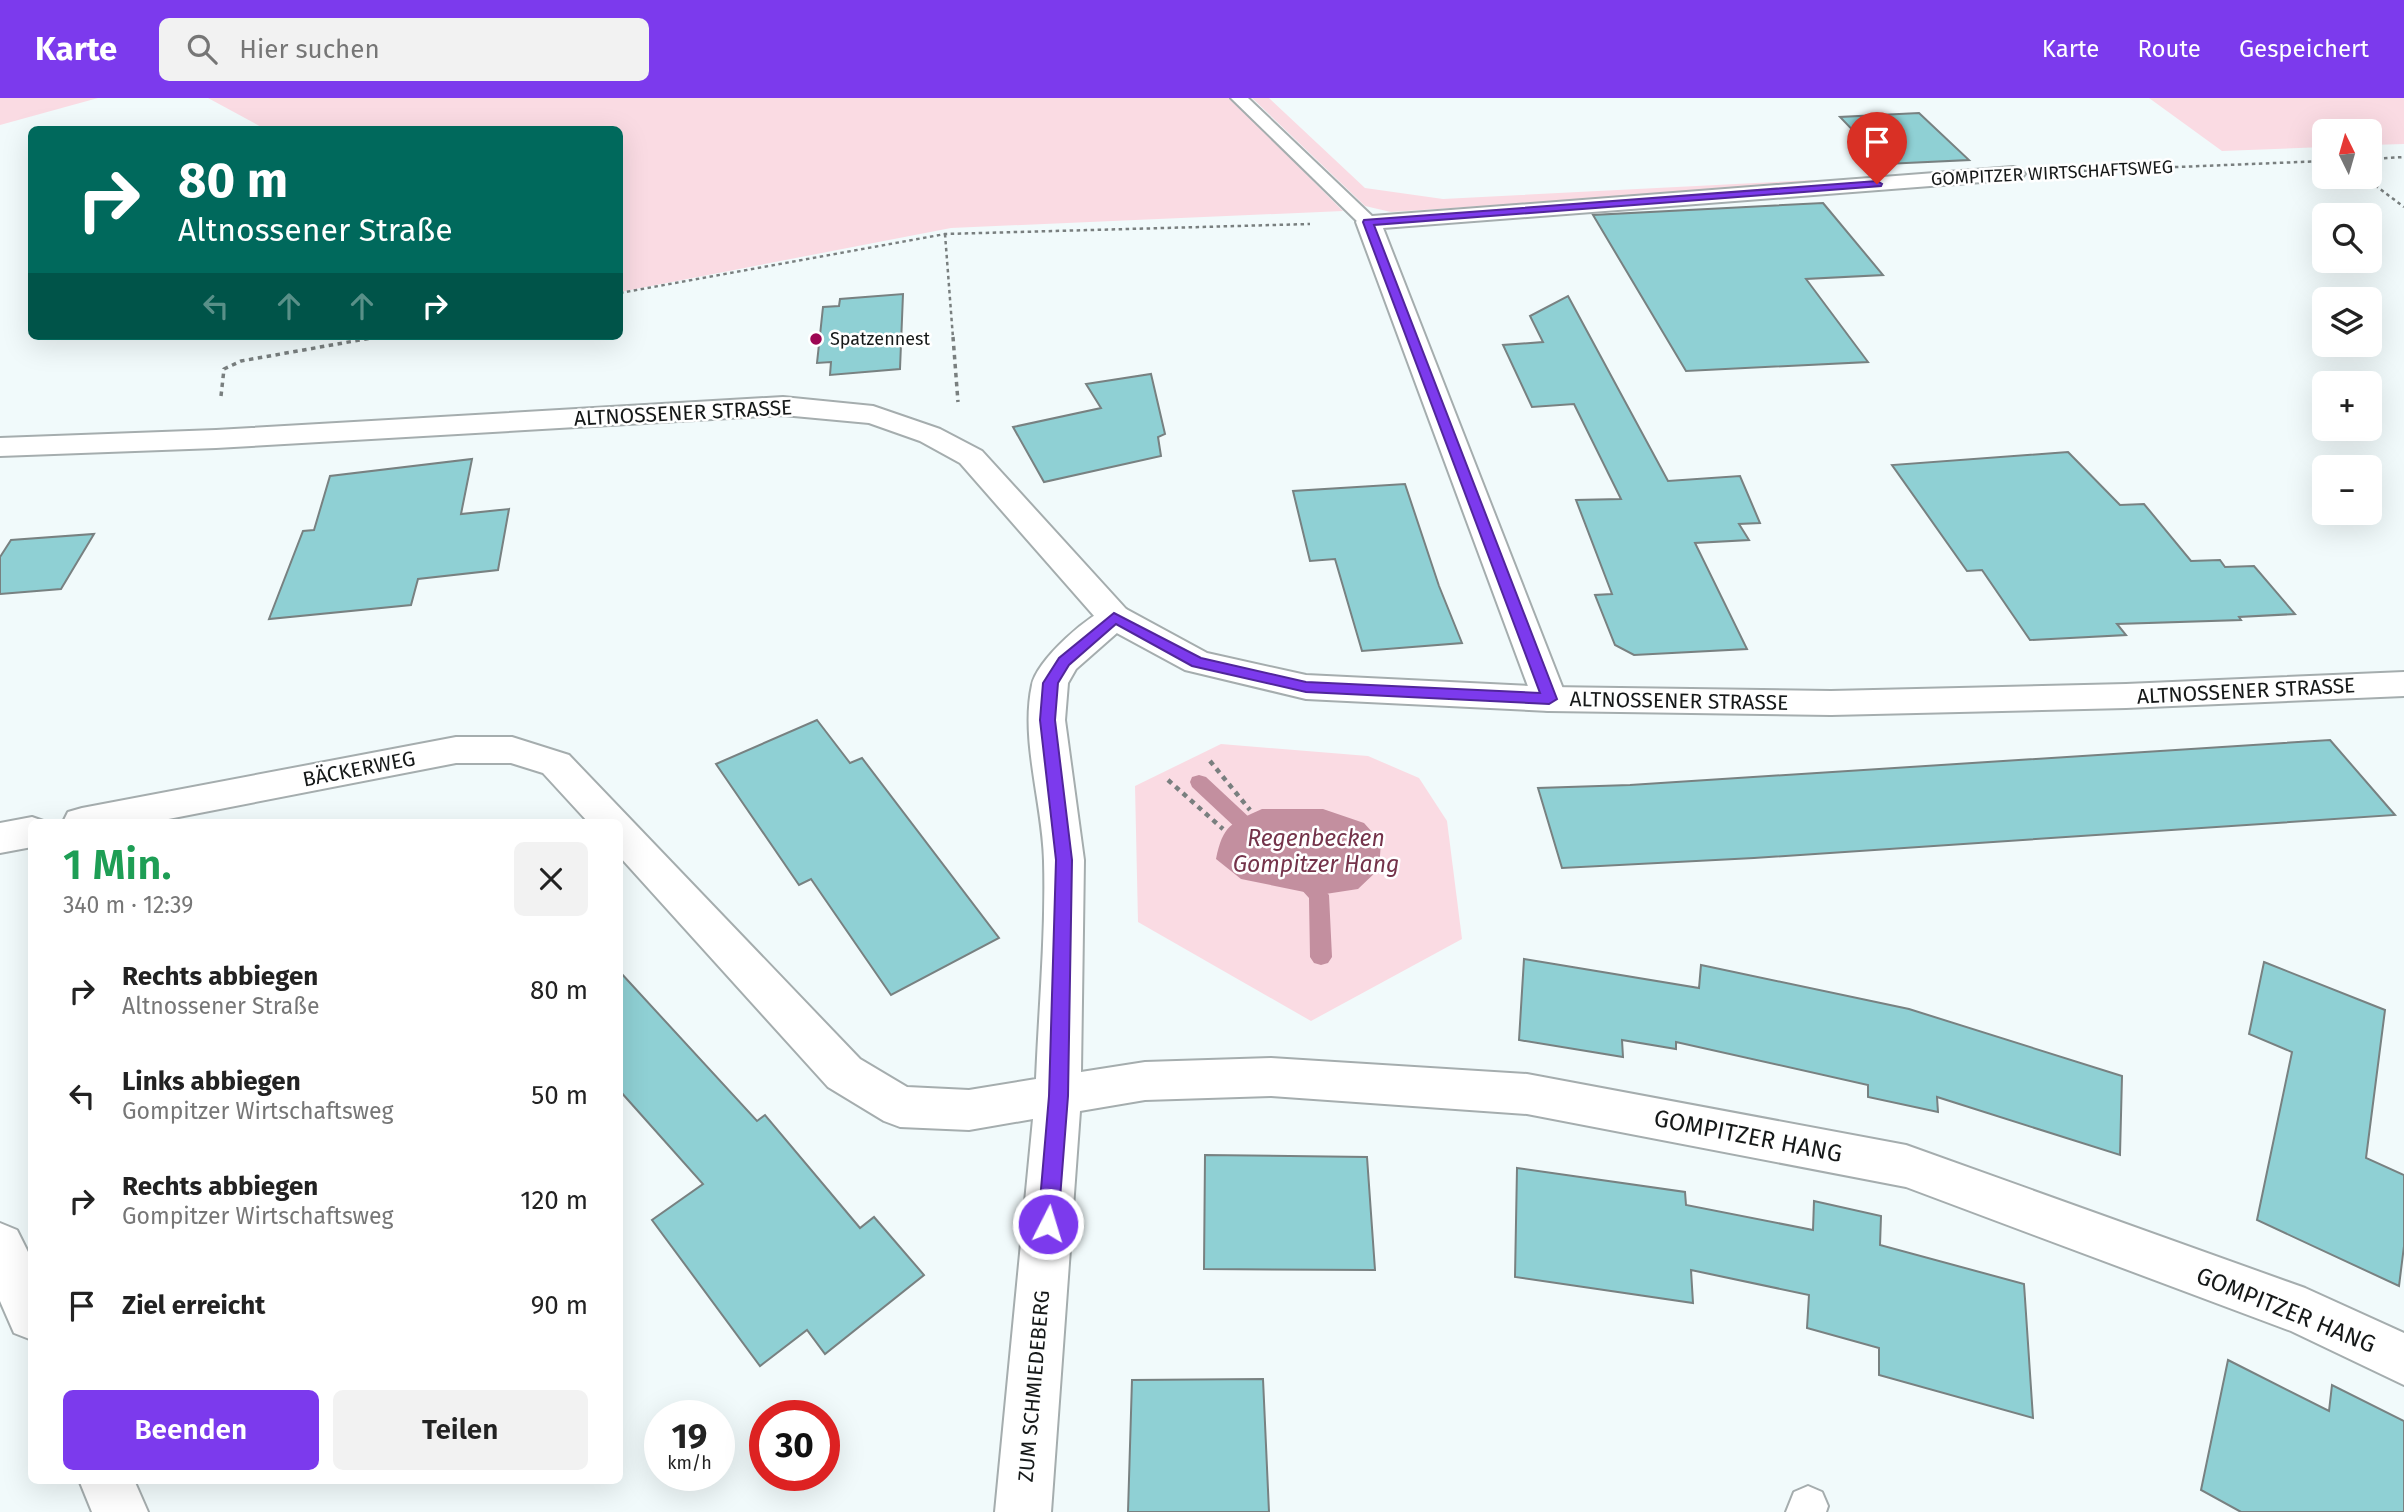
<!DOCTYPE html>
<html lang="de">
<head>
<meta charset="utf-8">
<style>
	:root { --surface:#fff; --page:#f2f2f2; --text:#222; --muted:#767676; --accent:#7c3aed }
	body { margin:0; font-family:"Fira Sans",sans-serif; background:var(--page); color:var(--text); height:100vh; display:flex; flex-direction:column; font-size:26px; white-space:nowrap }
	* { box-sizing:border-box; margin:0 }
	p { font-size:23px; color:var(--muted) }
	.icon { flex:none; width:38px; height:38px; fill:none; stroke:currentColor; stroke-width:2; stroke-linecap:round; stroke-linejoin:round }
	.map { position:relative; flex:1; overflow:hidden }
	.sheet { position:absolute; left:28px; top:721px; width:595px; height:665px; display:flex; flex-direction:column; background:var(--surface); border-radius:10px; box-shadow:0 7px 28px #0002 }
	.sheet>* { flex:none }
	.banner { position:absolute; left:28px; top:28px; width:595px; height:214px; border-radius:10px; box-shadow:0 7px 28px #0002; background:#00695c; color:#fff; overflow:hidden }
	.needle { width:46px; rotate:355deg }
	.tools { position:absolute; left:2312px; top:21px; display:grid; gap:14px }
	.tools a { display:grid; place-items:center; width:70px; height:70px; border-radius:10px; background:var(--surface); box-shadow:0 7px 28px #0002; font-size:35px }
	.speed { position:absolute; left:644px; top:1302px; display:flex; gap:14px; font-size:35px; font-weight:700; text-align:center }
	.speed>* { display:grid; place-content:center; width:91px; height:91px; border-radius:50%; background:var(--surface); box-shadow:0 7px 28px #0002; line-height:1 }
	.speed small { font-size:18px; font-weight:400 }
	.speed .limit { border:10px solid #d22; background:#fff; color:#111 }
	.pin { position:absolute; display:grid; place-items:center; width:60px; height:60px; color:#fff; margin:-72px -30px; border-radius:50% 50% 50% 0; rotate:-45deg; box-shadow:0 0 7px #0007 }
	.pin .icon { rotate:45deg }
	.me { position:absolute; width:77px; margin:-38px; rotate:5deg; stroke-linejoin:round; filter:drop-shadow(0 0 5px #0008) }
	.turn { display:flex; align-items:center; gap:24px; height:147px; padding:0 35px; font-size:32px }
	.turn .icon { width:91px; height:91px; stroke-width:2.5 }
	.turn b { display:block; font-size:49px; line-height:60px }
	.lanes { display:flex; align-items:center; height:66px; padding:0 35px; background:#0003; justify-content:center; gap:35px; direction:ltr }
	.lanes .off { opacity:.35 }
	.round { display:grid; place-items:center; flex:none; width:74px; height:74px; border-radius:10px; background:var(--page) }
	.summary { display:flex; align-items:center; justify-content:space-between; height:119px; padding:0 35px }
	h1 { font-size:42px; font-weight:600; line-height:52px; color:#1e9e55 }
	.cta { display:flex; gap:14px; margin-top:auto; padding:14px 35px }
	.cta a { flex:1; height:80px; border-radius:10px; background:var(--accent); color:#fff; font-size:28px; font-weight:600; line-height:80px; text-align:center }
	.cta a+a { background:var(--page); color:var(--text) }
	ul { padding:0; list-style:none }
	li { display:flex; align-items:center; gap:21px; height:105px; padding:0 35px }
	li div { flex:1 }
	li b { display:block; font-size:26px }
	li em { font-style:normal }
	header { display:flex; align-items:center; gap:42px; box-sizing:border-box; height:98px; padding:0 35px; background:var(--accent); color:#fff }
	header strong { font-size:33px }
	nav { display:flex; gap:38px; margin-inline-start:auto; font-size:24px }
	.search { width:490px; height:63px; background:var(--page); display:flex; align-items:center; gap:18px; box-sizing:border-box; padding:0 24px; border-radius:10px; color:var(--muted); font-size:26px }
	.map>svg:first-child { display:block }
	.green { fill:#fadbe3 }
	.water { fill:#c38f9f }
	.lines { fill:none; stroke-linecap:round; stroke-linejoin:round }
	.stream { fill:#c38f9f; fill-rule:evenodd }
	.building { fill:#8fd0d4; stroke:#788181; stroke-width:2 }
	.lane-casing { stroke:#a5adae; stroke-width:4 }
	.street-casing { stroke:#a5adae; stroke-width:4 }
	.secondary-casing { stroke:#a5adae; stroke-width:4 }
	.path-far2 { stroke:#797f7f; stroke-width:2.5; stroke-dasharray:3.5 3.5; stroke-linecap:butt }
	.path-far1 { stroke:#797f7f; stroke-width:3.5; stroke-dasharray:4.5 4.5; stroke-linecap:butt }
	.path { stroke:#797f7f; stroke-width:4.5; stroke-dasharray:5 5; stroke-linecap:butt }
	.lane { fill:#fff; fill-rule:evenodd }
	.street { fill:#fff; fill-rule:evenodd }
	.secondary { fill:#fff; fill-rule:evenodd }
	.route { fill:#7c3aed; stroke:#51269a; stroke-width:2 }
	.poi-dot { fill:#9d0753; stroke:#fff; stroke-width:2.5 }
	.labels { text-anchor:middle; stroke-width:5; stroke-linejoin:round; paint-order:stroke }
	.far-street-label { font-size:18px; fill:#161919; stroke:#fff }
	.far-poi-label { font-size:18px; fill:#161919; stroke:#fff; text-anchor:start }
	.street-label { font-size:21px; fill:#161919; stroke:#fff }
	.water-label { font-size:23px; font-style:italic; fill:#74334a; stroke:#fff }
	.near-street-label { font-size:24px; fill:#161919; stroke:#fff }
</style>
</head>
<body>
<header>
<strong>Karte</strong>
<div class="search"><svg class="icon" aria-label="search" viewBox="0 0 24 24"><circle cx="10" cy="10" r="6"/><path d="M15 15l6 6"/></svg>Hier suchen</div>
<nav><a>Karte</a><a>Route</a><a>Gespeichert</a></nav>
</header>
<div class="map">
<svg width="2404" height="1414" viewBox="0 0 2404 1414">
	<rect width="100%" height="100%" fill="#f1fafb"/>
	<!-- green -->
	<g class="green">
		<polygon points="0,0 98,0 0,27"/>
		<polygon points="208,0 1230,0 1343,113 951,130 620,194 620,32 265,31"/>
		<polygon points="1252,0 1269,0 1365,90 1443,101 1813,82 1817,86 1391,114 1365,108"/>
		<polygon points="2149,0 2404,0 2404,46 2370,47 2370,33 2324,33 2324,49 2222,53"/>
		<polygon points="1221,646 1368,658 1419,680 1447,723 1462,841 1311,923 1138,824 1135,688"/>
	</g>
	<!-- water -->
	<path class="water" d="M 1262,711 L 1323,711 L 1364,725 L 1381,744 L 1379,771 L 1358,791 L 1319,797 L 1241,781 L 1216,761 C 1223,727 1231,725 1262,711 Z"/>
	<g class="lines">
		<!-- stream -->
		<g class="stream">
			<polygon points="1199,677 1206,679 1266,735 1269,740 1266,745 1259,747 1252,745 1192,689 1190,684 1192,679"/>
			<polygon points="1301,772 1308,775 1329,797 1332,859 1328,865 1321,867 1314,865 1310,859 1309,800 1291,780 1294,775"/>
		</g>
	</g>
	<!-- building -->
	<g class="building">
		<polygon points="1919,15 1969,62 1885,66 1840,19"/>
		<polygon points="1823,105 1883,177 1806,181 1868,264 1686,273 1593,117"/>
		<polygon points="903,196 900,271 830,277 831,264 817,265 823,209 839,208 840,201"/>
		<polygon points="1568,198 1668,383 1740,378 1760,425 1739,426 1749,442 1695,445 1747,551 1634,557 1615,547 1595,497 1612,496 1576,402 1621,401 1574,306 1532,309 1503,247 1543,244 1530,218"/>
		<polygon points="1151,276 1165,336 1158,339 1161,358 1044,384 1013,329 1101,310 1086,286"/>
		<polygon points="2068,354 2120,407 2144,406 2191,463 2220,462 2225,469 2254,468 2295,516 2239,519 2241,522 2117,526 2126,537 2030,542 1982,472 1967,473 1892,367"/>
		<polygon points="472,361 461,416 509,411 498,472 418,481 411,507 269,521 303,433 314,432 330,378"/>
		<polygon points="1405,386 1439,488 1462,545 1362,553 1335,461 1310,463 1293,393"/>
		<polygon points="94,436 61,491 0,496 0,459 11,442"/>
		<polygon points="817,622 850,665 862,660 999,840 891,897 811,781 799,787 716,666"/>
		<polygon points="2330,642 2395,717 1754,760 1562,770 1538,690 1630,687"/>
		<polygon points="1524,861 1699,890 1701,867 1909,911 2122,978 2120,1057 1937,999 1938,1014 1868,999 1868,987 1676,944 1676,951 1622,942 1623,959 1519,942"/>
		<polygon points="2264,864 2385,912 2366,1060 2404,1077 2404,1148 2399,1188 2257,1122 2292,954 2249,936"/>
		<polygon points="620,874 757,1023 765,1017 860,1130 874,1119 924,1177 825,1256 807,1232 760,1268 652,1122 703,1086 620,993"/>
		<polygon points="1205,1057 1367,1059 1375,1172 1204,1171"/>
		<polygon points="1517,1070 1685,1094 1686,1107 1813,1132 1814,1103 1881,1118 1880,1147 2024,1186 2033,1320 1879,1277 1879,1250 1807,1230 1809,1197 1691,1172 1693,1205 1515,1179"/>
		<polygon points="2228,1262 2329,1313 2332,1287 2404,1323 2404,1414 2241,1414 2201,1392"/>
		<polygon points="1263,1281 1269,1414 1128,1414 1132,1282"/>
	</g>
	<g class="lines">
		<!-- lane casing -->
		<g class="lane-casing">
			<g id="lane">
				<polygon points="1231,0 1248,0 1374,120 1377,124 1374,128 1362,128"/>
				<polygon points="1808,1388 1822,1394 1828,1408 1826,1414 1786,1414 1794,1394"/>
			</g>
		</g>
		<!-- street casing -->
		<g class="street-casing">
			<g id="street">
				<polygon points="2013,69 2021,71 2025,76 2021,81 1383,130 1567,601 1562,610 1549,613 1536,610 1356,124 1359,119"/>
				<path d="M 1114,508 L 1126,511 L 1131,519 L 1126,527 L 1076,571 L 1068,585 L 1065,622 L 1084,762 L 1081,974 L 1145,964 L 1271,960 L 1527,976 L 1906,1047 L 2305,1190 L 2404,1235 L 2404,1287 L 2291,1233 L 1906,1089 L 1527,1016 L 1271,998 L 1145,1002 L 1080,1013 L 1051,1414 L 995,1414 L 1033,1021 L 969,1032 L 900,1029 L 884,1023 L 828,989 L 620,759 L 620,724 L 588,724 L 543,675 L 511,665 L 456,665 L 153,724 L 63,724 L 68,714 L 82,710 L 456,639 L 512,639 L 569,657 L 860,961 L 907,989 L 969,992 L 1036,981 C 1039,909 1046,835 1044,763 C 1043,707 1020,642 1032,587 C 1037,562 1090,514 1114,508 Z"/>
				<polygon points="32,719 46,724 32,724 32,749 0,755 0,725"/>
				<polygon points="0,1125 17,1132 32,1162 32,1242 14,1235 0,1203"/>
				<polygon points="79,1382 134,1382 148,1414 92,1414"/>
			</g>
		</g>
		<!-- secondary casing -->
		<g class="secondary-casing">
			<polygon id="secondary" points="783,299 873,308 940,331 982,353 1126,511 1207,555 1306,577 1549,589 1831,593 2126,586 2404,574 2404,598 2126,610 1831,617 1549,613 1306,601 1185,572 1102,527 960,365 920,343 869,325 783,317 216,350 0,358 0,340 216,332"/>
		</g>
		<!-- path-far2 -->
		<g class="path-far2">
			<polyline points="2370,61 2404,59"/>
			<polyline points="2056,74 2324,63"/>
			<polyline points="2364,79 2404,109"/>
			<polyline points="945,136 953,240"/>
			<polyline points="620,195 945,136 1310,126"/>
			<polyline points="367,240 381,238"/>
		</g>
		<!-- path-far1 -->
		<g class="path-far1">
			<polyline points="953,239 958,304"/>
			<polyline points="221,298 224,271 241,263 377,239"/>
		</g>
		<!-- path -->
		<g class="path">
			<polyline points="1210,663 1250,712"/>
			<polyline points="1168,682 1223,731"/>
		</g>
		<!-- lane -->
		<use href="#lane" class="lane"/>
		<!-- street -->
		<use href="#street" class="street"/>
		<!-- secondary -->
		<use href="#secondary" class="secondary"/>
	</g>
	<!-- route -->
	<polygon class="route" points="1877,83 1882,86 1881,88 1374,127 1557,601 1549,606 1306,594 1192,568 1116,526 1069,567 1058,585 1055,622 1072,762 1068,998 1058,1126 1055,1132 1048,1135 1041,1132 1038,1126 1049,998 1056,762 1040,622 1043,585 1059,560 1114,515 1201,560 1306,584 1540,595 1363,124 1364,122"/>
	<!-- markers -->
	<circle class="poi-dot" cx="816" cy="241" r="7"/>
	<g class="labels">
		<!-- far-street labels -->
		<g class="far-street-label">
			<text transform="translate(2052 75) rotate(-3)" y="6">GOMPITZER WIRTSCHAFTSWEG</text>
		</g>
		<!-- far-poi labels -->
		<g class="far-poi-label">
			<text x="830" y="247">Spatzennest</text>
		</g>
		<!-- street labels -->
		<g class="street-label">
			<text transform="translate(683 315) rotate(-3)" y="7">ALTNOSSENER STRASSE</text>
			<text transform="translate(2246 593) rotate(-3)" y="7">ALTNOSSENER STRASSE</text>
			<text transform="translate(1679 603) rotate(1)" y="7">ALTNOSSENER STRASSE</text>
			<text transform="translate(359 671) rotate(-11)" y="7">BÄCKERWEG</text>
			<text transform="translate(1034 1288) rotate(-85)" y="7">ZUM SCHMIEDEBERG</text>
		</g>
		<!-- water labels -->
		<g class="water-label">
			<text x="1316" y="748">Regenbecken<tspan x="1316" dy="26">Gompitzer Hang</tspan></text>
		</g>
		<!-- near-street labels -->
		<g class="near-street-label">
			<text transform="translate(1748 1038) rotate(11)" y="8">GOMPITZER HANG</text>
			<text transform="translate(2286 1212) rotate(22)" y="8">GOMPITZER HANG</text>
		</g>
	</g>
</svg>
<div class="tools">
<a><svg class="needle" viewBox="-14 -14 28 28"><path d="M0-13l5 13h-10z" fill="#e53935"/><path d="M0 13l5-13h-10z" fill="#767676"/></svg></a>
<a><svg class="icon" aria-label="search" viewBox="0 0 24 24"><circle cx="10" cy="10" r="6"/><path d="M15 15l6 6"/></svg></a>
<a><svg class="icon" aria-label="layers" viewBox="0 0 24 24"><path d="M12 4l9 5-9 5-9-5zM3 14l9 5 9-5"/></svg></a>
<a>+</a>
<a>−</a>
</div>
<div class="speed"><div>19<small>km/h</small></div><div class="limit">30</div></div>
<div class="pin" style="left:1877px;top:86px;background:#d93025"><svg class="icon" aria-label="arrive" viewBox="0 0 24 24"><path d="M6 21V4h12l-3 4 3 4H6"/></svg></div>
<svg class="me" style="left:1048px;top:1126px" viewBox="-20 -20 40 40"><circle r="17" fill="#7c3aed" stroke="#fff" stroke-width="3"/><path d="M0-11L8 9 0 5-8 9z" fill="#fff"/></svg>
<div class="banner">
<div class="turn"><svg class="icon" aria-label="right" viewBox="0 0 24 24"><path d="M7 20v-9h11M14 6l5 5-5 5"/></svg><div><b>80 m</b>Altnossener Straße</div></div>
<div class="lanes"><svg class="icon off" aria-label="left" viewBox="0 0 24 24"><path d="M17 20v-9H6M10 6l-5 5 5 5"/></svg><svg class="icon off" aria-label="ahead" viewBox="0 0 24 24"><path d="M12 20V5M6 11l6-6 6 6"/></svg><svg class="icon off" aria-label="ahead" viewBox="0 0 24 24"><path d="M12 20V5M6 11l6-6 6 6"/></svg><svg class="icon" aria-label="right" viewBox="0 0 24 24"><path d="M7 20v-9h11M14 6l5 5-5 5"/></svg></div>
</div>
<section class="sheet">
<div class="summary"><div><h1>1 Min.</h1><p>340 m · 12:39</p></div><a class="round"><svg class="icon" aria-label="close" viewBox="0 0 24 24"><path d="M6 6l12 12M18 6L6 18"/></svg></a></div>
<ul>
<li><svg class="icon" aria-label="right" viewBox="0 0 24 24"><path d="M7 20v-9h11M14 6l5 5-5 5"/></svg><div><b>Rechts abbiegen</b><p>Altnossener Straße</p></div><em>80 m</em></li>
<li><svg class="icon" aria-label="left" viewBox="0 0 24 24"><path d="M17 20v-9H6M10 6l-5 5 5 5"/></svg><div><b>Links abbiegen</b><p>Gompitzer Wirtschaftsweg</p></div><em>50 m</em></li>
<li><svg class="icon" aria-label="right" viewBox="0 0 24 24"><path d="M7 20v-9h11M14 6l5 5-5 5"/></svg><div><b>Rechts abbiegen</b><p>Gompitzer Wirtschaftsweg</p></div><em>120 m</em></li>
<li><svg class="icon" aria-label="arrive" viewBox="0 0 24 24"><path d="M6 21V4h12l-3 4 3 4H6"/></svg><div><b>Ziel erreicht</b></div><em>90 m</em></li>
</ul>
<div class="cta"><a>Beenden</a><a>Teilen</a></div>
</section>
</div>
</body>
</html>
